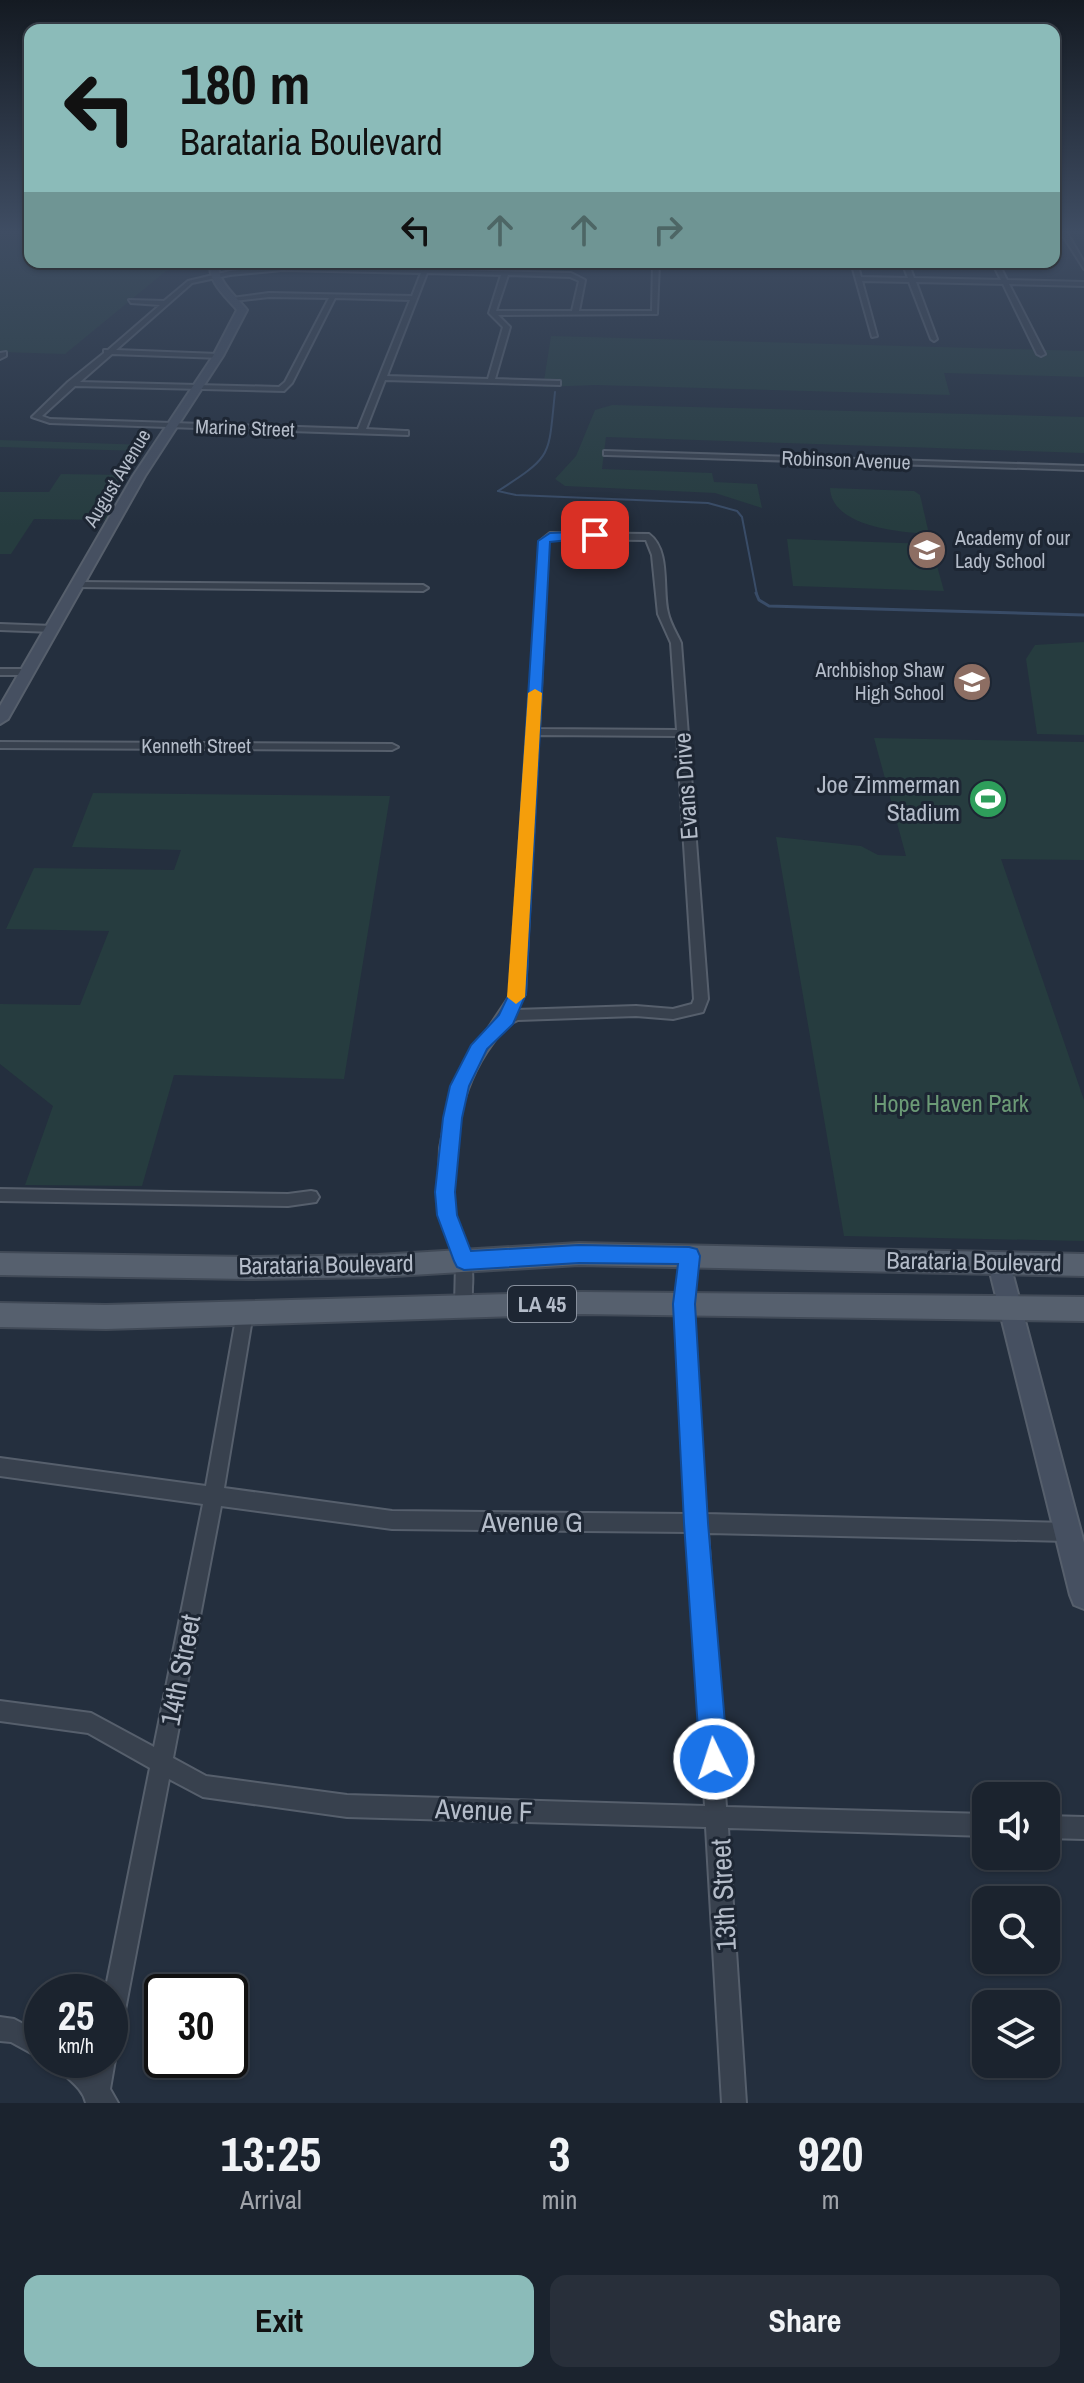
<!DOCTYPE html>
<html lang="en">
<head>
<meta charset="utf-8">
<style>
	:root { --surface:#1b232e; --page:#282f3a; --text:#f1f3f6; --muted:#a0a4aa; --line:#39404a; --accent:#8bbbb9 }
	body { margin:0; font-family:"Archivo Narrow",sans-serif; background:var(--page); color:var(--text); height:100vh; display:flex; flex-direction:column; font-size:30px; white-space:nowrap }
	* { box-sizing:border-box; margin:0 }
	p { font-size:26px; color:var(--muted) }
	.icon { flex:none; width:44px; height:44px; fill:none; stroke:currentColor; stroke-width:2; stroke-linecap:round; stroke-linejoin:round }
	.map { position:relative; height:2103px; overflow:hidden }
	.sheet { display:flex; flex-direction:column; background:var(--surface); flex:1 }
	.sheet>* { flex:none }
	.hud { position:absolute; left:24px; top:24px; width:1036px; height:244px; border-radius:16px; box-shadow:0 2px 6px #0004,0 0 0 2px var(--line); background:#8bbbb9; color:#111; overflow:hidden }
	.fabs { position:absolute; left:972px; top:1782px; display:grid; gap:16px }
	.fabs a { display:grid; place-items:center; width:88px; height:88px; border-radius:16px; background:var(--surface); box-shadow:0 2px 6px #0004,0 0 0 2px var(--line); font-size:40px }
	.speed { position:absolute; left:24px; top:1974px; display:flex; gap:16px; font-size:40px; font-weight:700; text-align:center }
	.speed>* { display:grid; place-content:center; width:104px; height:104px; border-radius:50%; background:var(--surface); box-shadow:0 2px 6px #0004,0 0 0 2px var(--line); line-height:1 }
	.speed small { font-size:20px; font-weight:400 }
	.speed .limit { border:4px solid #111; border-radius:12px; background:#fff; color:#111 }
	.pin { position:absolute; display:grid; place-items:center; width:68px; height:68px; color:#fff; margin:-34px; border-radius:16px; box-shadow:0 4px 12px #0006 }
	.me { position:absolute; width:88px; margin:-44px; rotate:356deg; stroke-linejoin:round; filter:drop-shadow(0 0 6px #0008) }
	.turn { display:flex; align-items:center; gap:28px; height:168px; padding:0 24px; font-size:36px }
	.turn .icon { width:104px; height:104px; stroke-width:2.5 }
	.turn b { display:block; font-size:56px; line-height:68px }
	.lanes { display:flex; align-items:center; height:76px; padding:0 24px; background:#0003; justify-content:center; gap:40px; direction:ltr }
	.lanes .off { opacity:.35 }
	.eta { display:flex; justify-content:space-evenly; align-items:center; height:136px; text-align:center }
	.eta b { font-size:48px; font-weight:700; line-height:56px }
	.primary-button { display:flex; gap:16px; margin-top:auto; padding:16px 24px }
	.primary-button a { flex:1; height:92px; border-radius:16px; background:var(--accent); color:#111; font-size:32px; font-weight:700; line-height:92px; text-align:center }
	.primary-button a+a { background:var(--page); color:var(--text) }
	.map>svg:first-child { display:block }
	.green { fill:#263c3f }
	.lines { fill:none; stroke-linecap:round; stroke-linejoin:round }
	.stream-far1 { stroke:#394c67; stroke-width:2 }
	.stream { stroke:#394c67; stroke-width:3 }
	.street-casing { stroke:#565f6c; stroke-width:4 }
	.secondary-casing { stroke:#565f6c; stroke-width:4 }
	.primary-casing { stroke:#414a57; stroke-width:4 }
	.street { fill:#38414e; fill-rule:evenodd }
	.secondary { fill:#465061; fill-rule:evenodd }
	.primary { fill:#56606e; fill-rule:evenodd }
	.route { fill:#1a73e8; stroke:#114b97; stroke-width:2 }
	.slow { fill:#f59e0b }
	.labels { text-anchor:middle; stroke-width:6; stroke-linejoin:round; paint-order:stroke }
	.far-street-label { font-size:20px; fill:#b4bcc9; stroke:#1d2633 }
	.far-poi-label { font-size:20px; fill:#b4bcc9; stroke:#1d2633; text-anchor:start }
	.shield { fill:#1d2633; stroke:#878f9c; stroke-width:2 }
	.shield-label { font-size:22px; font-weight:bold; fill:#b4bcc9 }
	.poi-label { font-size:24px; fill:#b4bcc9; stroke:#1d2633; text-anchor:end }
	.street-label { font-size:24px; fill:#b4bcc9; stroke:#1d2633 }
	.park-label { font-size:24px; fill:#6b9a76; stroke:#1d2633 }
	.near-street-label { font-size:28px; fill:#b4bcc9; stroke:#1d2633 }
</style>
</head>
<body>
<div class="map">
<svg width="1084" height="2103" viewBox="0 0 1084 2103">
	<rect width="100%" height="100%" fill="#242f3e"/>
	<!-- green -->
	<g class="green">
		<polygon points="0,231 30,231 30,262 177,262 65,354 0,352"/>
		<polygon points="551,336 1084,351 1084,377 944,373 950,395 596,385 543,387"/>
		<polygon points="612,405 1084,417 1084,453 606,437 602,469 712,473 714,482 757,484 762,508 715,493 565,486 555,479 576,456 595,410"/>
		<polygon points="0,440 147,445 142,451 0,447"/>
		<polygon points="61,474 127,475 112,500 107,520 34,519 11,554 0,554 0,492 49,492"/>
		<path d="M 830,488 L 914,491 L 920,495 L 929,534 C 899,532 832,527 830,488 Z"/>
		<polygon points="787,539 931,544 944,591 793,586"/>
		<polygon points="1084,642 1084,735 1037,734 1026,659 1035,645"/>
		<polygon points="874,738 1084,742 1084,860 1001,859 1084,1100 1084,1241 844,1236 776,837 861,846 878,855 906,856"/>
		<polygon points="93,793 390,796 344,1079 174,1075 142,1186 25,1185 53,1106 0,1064 0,1004 80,1005 109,931 6,929 34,868 174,870 181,850 72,847"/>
	</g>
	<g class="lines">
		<!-- stream-far1 -->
		<g class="stream-far1">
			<polyline points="498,491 516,495 708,503 737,511 742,517 757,595"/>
			<path d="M 498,491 C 554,455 548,457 555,392"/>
		</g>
		<!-- stream -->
		<polyline class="stream" points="756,593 759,600 769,606 1084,615"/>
		<!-- street casing -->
		<g class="street-casing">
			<g id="street">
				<polygon points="1060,231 1066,231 1084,262 1084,269"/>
				<path d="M 653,262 L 659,262 L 657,314 L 498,315 L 510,327 L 495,379 L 557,381 L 560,381 L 560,385 L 385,380 L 366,429 L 405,431 L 408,431 L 408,435 L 50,423 L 32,417 L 68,382 L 104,353 L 104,350 L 108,350 L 160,305 L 131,303 L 129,300 L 164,301 L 188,281 L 230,271 L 283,266 L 571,273 L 585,280 L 579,311 L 652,311 ZM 283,270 L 421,273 L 412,296 L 269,293 L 232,298 L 234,301 L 269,297 L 329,298 L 285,382 L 279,387 L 80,382 L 112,354 L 221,358 L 218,354 L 116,350 L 192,283 L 230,275 ZM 427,273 L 501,275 L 489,313 L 503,327 L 488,379 L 387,376 ZM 508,275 L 570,277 L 579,281 L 572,311 L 496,311 ZM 335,298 L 410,300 L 358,429 L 50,419 L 42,416 L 75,386 L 284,391 L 292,383 Z"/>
				<polygon points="851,262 857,262 861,277 908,278 902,262 908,262 914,278 1001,280 992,262 998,262 1007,280 1084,282 1084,286 1009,284 1045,354 1041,356 1037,354 1003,284 916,282 937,339 934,341 931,339 909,282 862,281 877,336 872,337"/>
				<polygon points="6,352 6,356 0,359 0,353"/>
				<polygon points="604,451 1084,466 1084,470 607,455 604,455"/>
				<path d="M 550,533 L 649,534 C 671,550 662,590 668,613 C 670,623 677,634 681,643 L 708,999 L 703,1012 L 673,1019 L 636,1016 L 518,1020 C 505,1025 500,1033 492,1044 C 460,1087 446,1156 454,1210 C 458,1240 475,1250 472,1287 C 472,1295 472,1303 469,1311 L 463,1313 L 457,1311 L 455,1306 L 456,1263 L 438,1210 L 440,1148 L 449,1100 L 458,1074 L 511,994 L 540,541 ZM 552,539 L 646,540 L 652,555 L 658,614 L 671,643 L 677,730 L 539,729 L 548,542 ZM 538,735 L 677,736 L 694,999 L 692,1004 L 673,1009 L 636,1006 L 516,1010 L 525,994 Z"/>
				<polygon points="78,582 423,585 428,588 423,591 75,587 75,583"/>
				<polygon points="0,624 53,626 58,629 53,632 0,630"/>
				<polygon points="0,669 27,669 32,672 27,675 0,675"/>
				<polygon points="0,742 392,744 398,747 392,750 0,748"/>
				<polygon points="0,1189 288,1194 311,1191 316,1192 319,1197 316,1202 288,1206 0,1201"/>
				<path d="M 689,1249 L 695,1251 L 697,1256 L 692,1304 L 706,1514 L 1067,1523 L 1074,1525 L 1076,1532 L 1074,1539 L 1067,1541 L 708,1533 L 726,1807 L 986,1814 L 986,1836 L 728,1828 L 746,2103 L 722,2103 L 706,1827 L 347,1817 L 203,1797 L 169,1779 L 122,2026 L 118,2034 L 110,2038 L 110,1992 L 105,1992 L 150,1768 L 88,1733 L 0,1721 L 0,1701 L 91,1713 L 154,1747 L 203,1504 L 0,1476 L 0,1458 L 206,1486 L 237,1313 L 239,1308 L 245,1306 L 251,1308 L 253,1313 L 224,1488 L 392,1511 L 688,1514 L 676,1304 L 681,1256 L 683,1251 ZM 221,1506 L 392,1529 L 689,1532 L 705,1806 L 347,1795 L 206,1776 L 173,1758 Z"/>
				<polygon points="1046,1816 1084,1817 1084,1839 1046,1838"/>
				<polygon points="0,2017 14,2019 42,2034 42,2059 11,2042 0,2041"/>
				<path d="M 110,2051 L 115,2060 L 110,2089 L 118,2103 L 86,2103 C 82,2084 60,2076 53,2060 L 85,2060 L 90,2065 L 91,2060 L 110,2060 Z"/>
			</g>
		</g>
		<!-- secondary casing -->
		<g class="secondary-casing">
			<g id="secondary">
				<path d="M 211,262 L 219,262 C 215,280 236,296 247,310 L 223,356 L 145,476 L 8,719 L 0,724 L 0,706 L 133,476 L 213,356 L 237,310 C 226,297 206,280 211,262 Z"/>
				<polygon points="999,1254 1007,1257 1010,1264 1084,1543 1084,1609 1074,1605 1070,1595 988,1264 991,1257"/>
			</g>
		</g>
		<!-- primary casing -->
		<g class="primary-casing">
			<g id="primary">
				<polygon points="579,1243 1084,1254 1084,1276 579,1265 378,1277 248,1279 0,1275 0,1253 248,1257 378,1255"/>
				<polygon points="582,1292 1084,1297 1084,1321 582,1314 106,1329 0,1327 0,1303 106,1305"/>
			</g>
		</g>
		<!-- street -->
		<use href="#street" class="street"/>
		<!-- secondary -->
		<use href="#secondary" class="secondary"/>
		<!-- primary -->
		<use href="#primary" class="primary"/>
	</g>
	<!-- sky -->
	<linearGradient id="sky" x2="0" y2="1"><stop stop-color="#141a22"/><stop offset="0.44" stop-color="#3f4d63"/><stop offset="1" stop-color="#3f4d63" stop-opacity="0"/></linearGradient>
	<rect width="1084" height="526" fill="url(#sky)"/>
	<!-- route -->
	<polygon class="route" points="595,531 599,532 599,537 550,542 526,994 513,1024 487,1049 469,1086 462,1118 455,1192 457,1215 471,1251 579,1245 689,1247 697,1249 700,1256 695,1304 708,1523 728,1759 724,1768 714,1772 704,1768 700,1759 684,1523 673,1304 678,1264 579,1263 464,1270 457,1267 454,1261 437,1215 435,1192 443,1118 450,1086 471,1045 499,1015 509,994 538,541 550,533"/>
	<!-- slow -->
	<polygon class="slow" points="535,689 542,693 525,997 516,1004 507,997 528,693"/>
	<!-- icons -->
	<defs>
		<g id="school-disc" transform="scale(2)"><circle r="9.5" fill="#8d6e63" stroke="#1d2633"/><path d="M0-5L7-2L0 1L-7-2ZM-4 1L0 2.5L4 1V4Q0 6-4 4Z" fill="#fff"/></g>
		<g id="stadium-disc" transform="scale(2)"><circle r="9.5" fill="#2e9e5b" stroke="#1d2633"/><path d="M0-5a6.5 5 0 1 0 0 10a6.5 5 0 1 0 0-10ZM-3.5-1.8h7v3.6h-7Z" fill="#fff"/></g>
	</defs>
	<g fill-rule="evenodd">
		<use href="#school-disc" x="927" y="550"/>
		<use href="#school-disc" x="972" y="682"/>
		<use href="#stadium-disc" x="988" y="799"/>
	</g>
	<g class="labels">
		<!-- far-street labels -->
		<g class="far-street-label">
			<text transform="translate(245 428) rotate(2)" y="7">Marine Street</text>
			<text transform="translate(846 460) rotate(2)" y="7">Robinson Avenue</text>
			<text transform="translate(117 478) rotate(-59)" y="7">August Avenue</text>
			<text x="196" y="753">Kenneth Street</text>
		</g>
		<!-- far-poi labels -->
		<g class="far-poi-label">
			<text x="955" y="545">Academy of our<tspan x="955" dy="23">Lady School</tspan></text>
			<text x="944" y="677" text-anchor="end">Archbishop Shaw<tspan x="944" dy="23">High School</tspan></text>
		</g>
		<!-- shield labels -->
		<rect class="shield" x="508" y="1286" width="68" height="36" rx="6"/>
		<g class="shield-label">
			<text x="542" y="1312">LA 45</text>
		</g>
		<!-- poi labels -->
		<g class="poi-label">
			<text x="960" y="793">Joe Zimmerman<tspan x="960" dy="28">Stadium</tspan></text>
		</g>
		<!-- street labels -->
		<g class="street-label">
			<text transform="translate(686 786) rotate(-94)" y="8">Evans Drive</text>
			<text transform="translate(974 1262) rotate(1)" y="8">Barataria Boulevard</text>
			<text transform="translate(326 1265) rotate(-1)" y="8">Barataria Boulevard</text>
		</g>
		<!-- park labels -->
		<g class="park-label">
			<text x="951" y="1112">Hope Haven Park</text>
		</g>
		<!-- near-street labels -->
		<g class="near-street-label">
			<text x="532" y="1532">Avenue G</text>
			<text transform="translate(180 1670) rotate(-79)" y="10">14th Street</text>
			<text transform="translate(484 1810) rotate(2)" y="10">Avenue F</text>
			<text transform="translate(723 1895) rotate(-93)" y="10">13th Street</text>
		</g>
	</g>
</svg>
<div class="fabs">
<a><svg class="icon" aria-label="sound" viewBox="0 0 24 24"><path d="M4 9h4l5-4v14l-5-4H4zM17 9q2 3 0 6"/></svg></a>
<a><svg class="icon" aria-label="search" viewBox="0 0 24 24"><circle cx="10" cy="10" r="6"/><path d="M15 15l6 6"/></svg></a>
<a><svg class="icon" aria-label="layers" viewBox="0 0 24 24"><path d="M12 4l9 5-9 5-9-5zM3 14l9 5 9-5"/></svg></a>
</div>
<div class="speed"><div>25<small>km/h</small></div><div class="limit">30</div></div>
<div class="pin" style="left:595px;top:535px;background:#d93025"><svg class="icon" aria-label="arrive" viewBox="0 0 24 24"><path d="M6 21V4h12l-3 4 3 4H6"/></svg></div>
<svg class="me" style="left:714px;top:1759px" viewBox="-20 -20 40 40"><circle r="17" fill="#1a73e8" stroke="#fff" stroke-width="3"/><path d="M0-11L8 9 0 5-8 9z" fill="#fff"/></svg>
<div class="hud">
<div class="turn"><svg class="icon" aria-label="left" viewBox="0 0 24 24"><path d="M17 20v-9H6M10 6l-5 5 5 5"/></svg><div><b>180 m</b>Barataria Boulevard</div></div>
<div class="lanes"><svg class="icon" aria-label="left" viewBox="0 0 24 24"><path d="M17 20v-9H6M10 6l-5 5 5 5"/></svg><svg class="icon off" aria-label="ahead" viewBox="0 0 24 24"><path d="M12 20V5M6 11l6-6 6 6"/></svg><svg class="icon off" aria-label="ahead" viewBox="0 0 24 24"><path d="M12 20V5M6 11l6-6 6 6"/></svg><svg class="icon off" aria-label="right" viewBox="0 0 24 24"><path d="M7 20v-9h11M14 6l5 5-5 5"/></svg></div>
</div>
</div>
<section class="sheet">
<div class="eta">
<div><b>13:25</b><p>Arrival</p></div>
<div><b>3</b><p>min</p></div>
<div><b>920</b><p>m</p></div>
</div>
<div class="primary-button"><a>Exit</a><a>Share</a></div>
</section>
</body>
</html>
